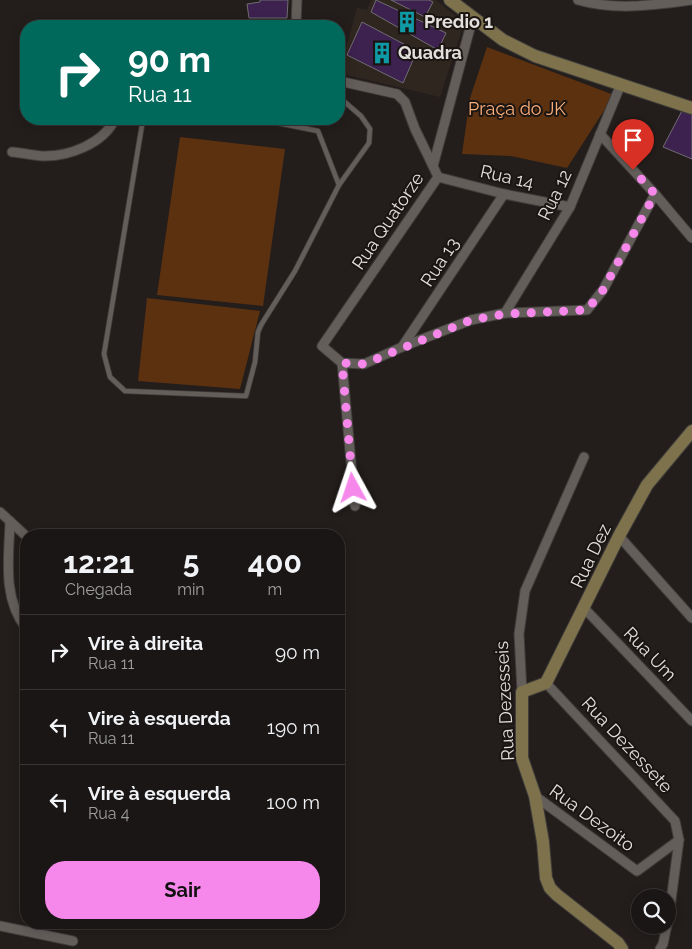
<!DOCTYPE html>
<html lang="pt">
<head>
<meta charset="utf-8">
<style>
	:root { --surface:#1a1615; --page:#272322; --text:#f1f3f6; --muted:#9f9fa0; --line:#383534; --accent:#f788eb }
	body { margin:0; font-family:Raleway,sans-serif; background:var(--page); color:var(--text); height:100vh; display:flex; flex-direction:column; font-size:19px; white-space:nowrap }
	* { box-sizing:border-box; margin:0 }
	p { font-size:16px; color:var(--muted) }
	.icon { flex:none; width:28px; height:28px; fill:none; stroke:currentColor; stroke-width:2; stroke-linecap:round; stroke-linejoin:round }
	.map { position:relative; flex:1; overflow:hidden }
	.drawer { position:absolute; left:20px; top:529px; width:325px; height:400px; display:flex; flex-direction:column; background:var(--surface); border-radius:20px; box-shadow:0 2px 12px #0003,0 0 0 1px var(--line) }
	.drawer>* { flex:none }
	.banner { position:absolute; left:20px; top:20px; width:325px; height:105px; border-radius:20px; box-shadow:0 2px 12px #0003,0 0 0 1px var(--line); background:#00695c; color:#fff; overflow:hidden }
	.buttons { position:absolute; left:631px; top:889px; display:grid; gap:10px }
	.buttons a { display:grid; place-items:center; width:45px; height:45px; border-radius:50%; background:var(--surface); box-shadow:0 2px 12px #0003,0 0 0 1px var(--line); font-size:25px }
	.pin { position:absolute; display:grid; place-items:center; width:42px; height:42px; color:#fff; margin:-51px -21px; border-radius:50% 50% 50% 0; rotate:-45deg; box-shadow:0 0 5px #0007 }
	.pin .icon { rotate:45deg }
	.me { position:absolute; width:55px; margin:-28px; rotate:355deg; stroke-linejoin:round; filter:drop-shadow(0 0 4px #0008) }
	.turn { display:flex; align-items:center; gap:18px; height:105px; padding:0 25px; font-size:22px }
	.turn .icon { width:65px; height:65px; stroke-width:2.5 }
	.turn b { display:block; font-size:35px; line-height:42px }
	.eta { display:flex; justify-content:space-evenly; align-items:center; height:85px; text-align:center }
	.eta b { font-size:30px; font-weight:700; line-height:35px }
	.button { display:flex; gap:10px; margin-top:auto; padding:10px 25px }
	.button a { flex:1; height:58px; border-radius:20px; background:var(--accent); color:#111; font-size:20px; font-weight:700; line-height:58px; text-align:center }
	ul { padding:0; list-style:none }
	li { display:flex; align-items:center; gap:15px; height:75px; padding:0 25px; border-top:1px solid var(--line) }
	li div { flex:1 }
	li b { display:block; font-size:19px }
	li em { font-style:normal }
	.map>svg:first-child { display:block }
	.built { fill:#302620 }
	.green { fill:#5c3110 }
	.building { fill:#3d214f; stroke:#6f6d72 }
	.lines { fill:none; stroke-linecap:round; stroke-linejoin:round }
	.lane-casing { stroke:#3f3c3a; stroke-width:6 }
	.street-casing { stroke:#3f3c3a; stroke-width:11 }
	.secondary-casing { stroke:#3f3c3a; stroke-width:14 }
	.lane { stroke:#645e5b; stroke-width:4.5 }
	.street { stroke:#645e5b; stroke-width:9 }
	.secondary { stroke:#7d724c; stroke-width:12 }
	.route { stroke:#f788eb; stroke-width:9; stroke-dasharray:0 16.2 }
	.labels { text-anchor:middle; stroke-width:4; stroke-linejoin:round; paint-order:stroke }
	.poi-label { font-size:18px; font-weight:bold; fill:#e2dfdd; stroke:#1a1512; text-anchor:start }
	.park-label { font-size:18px; fill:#feb07b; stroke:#1a1512 }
	.street-label { font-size:18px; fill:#e2dfdd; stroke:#1a1512 }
</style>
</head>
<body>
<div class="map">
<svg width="692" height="949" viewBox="0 0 692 949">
	<rect width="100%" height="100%" fill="#231e1c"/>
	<!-- built -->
	<polygon class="built" points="371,0 436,0 464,23 440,97 339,73 357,8 367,10"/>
	<!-- green -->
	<g class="green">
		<polygon points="487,47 614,95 567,168 511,156 462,154 470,98"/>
		<polygon points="180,137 285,149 263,306 157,295"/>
		<polygon points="147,298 260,311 240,389 138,381"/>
	</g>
	<!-- building -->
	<g class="building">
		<polygon points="260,0 288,0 287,18 249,18 247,4 260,2"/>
		<polygon points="376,0 446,33 438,50 371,12"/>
		<polygon points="391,0 429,0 433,2 425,17"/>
		<polygon points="362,22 417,51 403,83 347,55"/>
		<polygon points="683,109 692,112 692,159 663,147"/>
	</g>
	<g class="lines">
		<!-- lane casing -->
		<g class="lane-casing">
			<g id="lane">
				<polyline points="143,119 104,354 110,377 125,391 246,396 255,362 258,332 261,325 295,271 339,185 369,143 370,129 361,116 339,97"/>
				<polyline points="258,119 318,131 339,185"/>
			</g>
		</g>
		<!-- street casing -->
		<g class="street-casing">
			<g id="street">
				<path d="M 578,0 C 616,11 654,5 692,0"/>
				<polyline points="473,17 433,166 438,177 322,346 342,363 364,364 402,347 471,320 505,313 587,310 603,290 655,194"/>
				<polyline points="296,26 297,0"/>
				<polyline points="339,81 397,94 405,102 415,129 433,166"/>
				<polyline points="600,134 655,194 692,238"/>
				<path d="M 12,152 C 22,153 32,155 42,156 C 68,157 103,144 115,119"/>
				<polyline points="438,177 504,194 570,207"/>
				<polyline points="505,313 570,207 621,84"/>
				<polyline points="402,347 504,194"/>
				<polyline points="342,363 355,506"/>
				<polyline points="0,512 26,536"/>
				<path d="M 10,521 C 9,557 2,598 26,628"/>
				<polyline points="619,536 692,618"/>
				<polyline points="584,608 692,721"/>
				<polyline points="546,683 675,821 679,840 668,923"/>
				<polyline points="522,692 519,634 525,591 584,457"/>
				<polyline points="535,796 637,871 679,840"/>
				<polyline points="0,926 73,941"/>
				<polyline points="660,949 663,944 667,925"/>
			</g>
		</g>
		<!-- secondary casing -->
		<g class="secondary-casing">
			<g id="secondary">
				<polyline points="450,0 503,40 535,56 692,108"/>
				<polyline points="622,949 618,943 557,895 550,888 546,878 543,842 535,796 522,758 522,692 546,683 619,536 647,485 692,431"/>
			</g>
		</g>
		<!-- lane -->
		<use href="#lane" class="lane"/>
		<!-- street -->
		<use href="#street" class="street"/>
		<!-- secondary -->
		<use href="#secondary" class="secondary"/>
	</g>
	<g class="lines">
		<!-- route -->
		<polyline class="route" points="353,488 342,363 364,364 471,320 505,314 587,310 603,290 655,194 633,170"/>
	</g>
	<!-- icons -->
	<defs>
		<g id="building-bare" transform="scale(1.725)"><path d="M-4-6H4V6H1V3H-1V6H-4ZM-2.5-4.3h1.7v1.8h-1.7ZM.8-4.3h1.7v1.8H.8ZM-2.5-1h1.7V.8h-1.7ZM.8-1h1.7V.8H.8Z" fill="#0f9aa8" stroke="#1a1512" stroke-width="2.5" paint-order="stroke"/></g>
	</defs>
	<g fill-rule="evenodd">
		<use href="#building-bare" x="407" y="22"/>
		<use href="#building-bare" x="382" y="53"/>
	</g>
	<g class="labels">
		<!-- poi labels -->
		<g class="poi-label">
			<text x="424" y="28">Predio 1</text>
			<text x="398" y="59">Quadra</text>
		</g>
		<!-- park labels -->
		<g class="park-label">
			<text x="517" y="115">Praça do JK</text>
		</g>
		<!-- street labels -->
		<g class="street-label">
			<text transform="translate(507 177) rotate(13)" y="6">Rua 14</text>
			<text transform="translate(555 195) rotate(-64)" y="6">Rua 12</text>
			<text transform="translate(388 221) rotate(-56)" y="6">Rua Quatorze</text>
			<text transform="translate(440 262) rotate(-57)" y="6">Rua 13</text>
			<text transform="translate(591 556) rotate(-64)" y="6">Rua Dez</text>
			<text transform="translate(650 654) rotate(46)" y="6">Rua Um</text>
			<text transform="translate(505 701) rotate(-93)" y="6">Rua Dezesseis</text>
			<text transform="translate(627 745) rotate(47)" y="6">Rua Dezessete</text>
			<text transform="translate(592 818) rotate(36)" y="6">Rua Dezoito</text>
		</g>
	</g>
</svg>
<div class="buttons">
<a><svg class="icon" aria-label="search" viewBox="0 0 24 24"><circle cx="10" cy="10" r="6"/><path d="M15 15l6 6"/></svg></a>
</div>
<div class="pin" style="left:633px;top:170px;background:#d93025"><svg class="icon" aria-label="arrive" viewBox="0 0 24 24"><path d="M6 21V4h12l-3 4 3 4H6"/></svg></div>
<svg class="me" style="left:353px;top:488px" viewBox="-20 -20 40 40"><path d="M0-17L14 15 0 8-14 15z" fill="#f788eb" stroke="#fff" stroke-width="4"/></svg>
<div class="banner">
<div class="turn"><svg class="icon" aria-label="right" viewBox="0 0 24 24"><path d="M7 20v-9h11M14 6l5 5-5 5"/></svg><div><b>90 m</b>Rua 11</div></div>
</div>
<section class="drawer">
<div class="eta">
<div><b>12:21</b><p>Chegada</p></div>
<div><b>5</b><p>min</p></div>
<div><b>400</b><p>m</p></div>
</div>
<ul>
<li><svg class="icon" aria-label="right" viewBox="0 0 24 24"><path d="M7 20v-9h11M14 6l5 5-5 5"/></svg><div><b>Vire à direita</b><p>Rua 11</p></div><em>90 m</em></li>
<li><svg class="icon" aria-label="left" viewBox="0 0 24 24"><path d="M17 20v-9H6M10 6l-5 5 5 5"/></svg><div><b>Vire à esquerda</b><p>Rua 11</p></div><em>190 m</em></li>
<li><svg class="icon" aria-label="left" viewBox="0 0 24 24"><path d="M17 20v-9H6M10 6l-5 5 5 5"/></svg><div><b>Vire à esquerda</b><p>Rua 4</p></div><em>100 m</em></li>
</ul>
<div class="button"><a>Sair</a></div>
</section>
</div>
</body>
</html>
